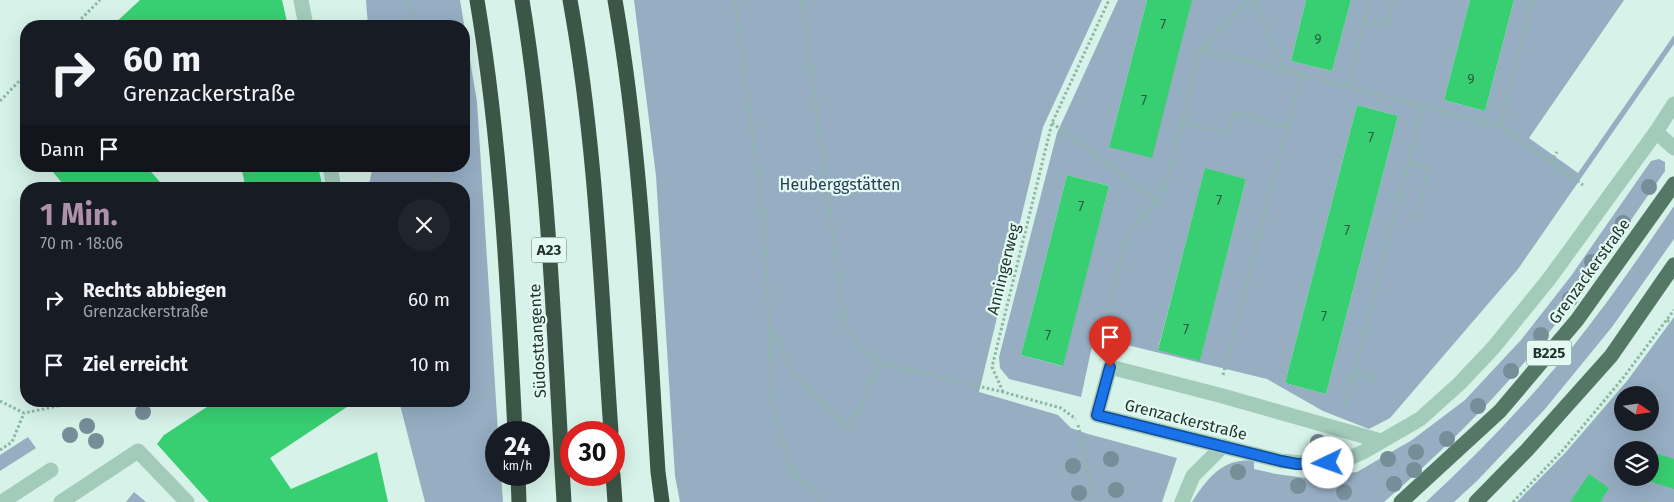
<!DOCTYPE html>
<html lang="de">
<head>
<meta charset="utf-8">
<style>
	:root { --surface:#171b24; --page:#20242c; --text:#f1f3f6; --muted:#9ea1a6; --accent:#ad90a9 }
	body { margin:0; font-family:"Fira Sans",sans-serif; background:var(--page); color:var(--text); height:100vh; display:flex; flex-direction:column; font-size:19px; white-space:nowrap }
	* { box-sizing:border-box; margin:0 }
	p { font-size:16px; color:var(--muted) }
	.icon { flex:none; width:28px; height:28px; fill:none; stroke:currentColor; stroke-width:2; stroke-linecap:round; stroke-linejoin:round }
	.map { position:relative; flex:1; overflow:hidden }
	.panel { position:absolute; left:20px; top:182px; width:450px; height:225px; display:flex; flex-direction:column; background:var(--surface); border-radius:20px; box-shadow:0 5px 20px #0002 }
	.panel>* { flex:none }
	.guide { position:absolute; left:20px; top:20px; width:450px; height:152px; border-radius:20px; box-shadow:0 5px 20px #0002; background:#171b24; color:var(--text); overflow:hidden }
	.needle { width:32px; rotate:103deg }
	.tools { position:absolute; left:1614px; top:386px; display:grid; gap:10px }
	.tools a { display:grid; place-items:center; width:45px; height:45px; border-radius:50%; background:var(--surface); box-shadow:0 5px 20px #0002; font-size:25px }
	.speed { position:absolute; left:485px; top:421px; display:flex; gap:10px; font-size:25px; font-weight:700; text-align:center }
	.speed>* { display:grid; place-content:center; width:65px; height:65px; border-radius:50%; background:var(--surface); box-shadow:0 5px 20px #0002; line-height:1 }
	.speed small { font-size:12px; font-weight:400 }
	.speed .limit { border:8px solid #d22; background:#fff; color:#111 }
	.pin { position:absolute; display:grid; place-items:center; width:42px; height:42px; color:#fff; margin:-51px -21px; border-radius:50% 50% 50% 0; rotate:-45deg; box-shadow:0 0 5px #0007 }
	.pin .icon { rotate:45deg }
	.me { position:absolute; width:55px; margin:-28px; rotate:267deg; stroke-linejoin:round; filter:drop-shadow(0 0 4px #0008) }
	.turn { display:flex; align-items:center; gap:18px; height:105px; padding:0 20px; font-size:22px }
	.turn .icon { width:65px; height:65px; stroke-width:2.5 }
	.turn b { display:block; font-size:35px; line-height:42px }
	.then { display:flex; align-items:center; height:48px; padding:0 20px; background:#0003; gap:10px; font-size:19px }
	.round { display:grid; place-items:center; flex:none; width:52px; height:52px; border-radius:26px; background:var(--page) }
	.headline { display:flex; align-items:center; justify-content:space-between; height:85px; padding:0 20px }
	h1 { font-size:30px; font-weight:700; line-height:38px; color:var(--accent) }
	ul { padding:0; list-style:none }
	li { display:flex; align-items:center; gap:15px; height:65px; padding:0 20px }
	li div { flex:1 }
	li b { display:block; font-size:19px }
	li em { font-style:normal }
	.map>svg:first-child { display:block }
	.green { fill:#96adc2; fill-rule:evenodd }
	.building { fill:#38cf72 }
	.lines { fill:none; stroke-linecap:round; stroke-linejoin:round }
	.path { stroke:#8cb7a4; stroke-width:3; stroke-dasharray:2.5 2.5; stroke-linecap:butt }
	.minor { stroke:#a2cbba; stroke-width:15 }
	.major { stroke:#547865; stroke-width:15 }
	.highway { stroke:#3b5647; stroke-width:15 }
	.tree { fill:#768e98 }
	.route-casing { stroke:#114b97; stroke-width:12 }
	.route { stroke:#1a73e8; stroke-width:9 }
	.labels { text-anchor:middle; stroke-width:4.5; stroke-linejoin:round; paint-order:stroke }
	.number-label { font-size:14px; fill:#2a5c3e }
	.shield { fill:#e2faf3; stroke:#5e7068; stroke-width:1 }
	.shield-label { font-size:15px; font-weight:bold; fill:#25352c }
	.park-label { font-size:16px; fill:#273d55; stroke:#e2faf3 }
	.street-label { font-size:16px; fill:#25352c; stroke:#e2faf3 }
</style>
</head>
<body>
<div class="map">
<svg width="1674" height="502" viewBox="0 0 1674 502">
	<rect width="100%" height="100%" fill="#d6f2e9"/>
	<!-- green -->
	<g class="green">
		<polygon points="366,0 460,0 477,102 498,432 496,432 496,475 501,475 503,502 425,502 399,401 464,401 464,189 368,189 373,166 464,166 464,26 368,26"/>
		<polygon points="634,0 1102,0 1043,127 979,392 1058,415 1071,428 1088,434 1177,458 1162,502 680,502 675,476 656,176"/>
		<path d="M 1118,0 L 1147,0 L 1109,147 L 1182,0 L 1306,0 L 1291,61 L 1332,71 L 1351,0 L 1470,0 L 1444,100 L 1485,111 L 1514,0 L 1624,0 L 1529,138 L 1578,173 L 1674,35 L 1674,44 L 1518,269 L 1390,418 L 1369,429 L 1323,411 L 1267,379 L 1094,337 L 1081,397 L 1009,379 L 1000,368 L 999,357 L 1057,133 ZM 1357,105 L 1398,116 L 1326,394 L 1285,383 ZM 1205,169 L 1246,179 L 1200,360 L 1158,349 ZM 1067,175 L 1109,186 L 1062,366 L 1021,355 Z"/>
		<path d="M 1659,159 L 1665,162 L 1665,171 C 1622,232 1581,295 1533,352 C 1489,406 1437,456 1384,502 L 1192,502 C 1207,479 1223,457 1254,461 L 1254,469 L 1276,474 L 1306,478 L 1357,472 L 1412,440 L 1465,400 L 1521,340 L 1571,276 L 1651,161 Z"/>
		<path d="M 1674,206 L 1674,239 L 1612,327 L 1545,409 L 1477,481 L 1454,502 L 1426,502 C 1479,453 1529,401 1574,345 C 1610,300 1642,253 1674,206 Z"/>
		<path d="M 1674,317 L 1674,502 L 1517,502 L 1565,453 L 1627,381 ZM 1622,395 L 1650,395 L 1650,422 L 1622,422 ZM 1622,450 L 1650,450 L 1650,478 L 1622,478 Z"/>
		<polygon points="28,437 36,448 0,471 0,455"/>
		<polygon points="134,492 146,502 126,502"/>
	</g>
	<!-- building -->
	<g class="building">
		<polygon points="140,0 282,0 288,26 112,26"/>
		<polygon points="1147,0 1192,0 1152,158 1109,147"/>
		<polygon points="1306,0 1351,0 1332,71 1291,61"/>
		<polygon points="1470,0 1514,0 1485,111 1444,100"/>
		<polygon points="1357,105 1398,116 1326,394 1285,383"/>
		<polygon points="48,166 146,166 166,189 67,189"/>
		<polygon points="241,166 318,166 323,189 246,189"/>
		<polygon points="1205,168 1246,179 1200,361 1158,350"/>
		<polygon points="1067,175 1109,186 1063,366 1021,355"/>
		<polygon points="216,401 356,401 270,458 291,489 377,452 388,502 209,502 157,444 164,435"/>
		<polygon points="1623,422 1641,422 1634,431"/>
		<polygon points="1657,454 1674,459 1674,489 1649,481"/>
		<polygon points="1589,474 1609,488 1600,502 1570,502"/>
	</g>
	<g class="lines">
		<!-- path -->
		<g class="path">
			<polyline points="408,0 413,26"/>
			<polyline points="735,0 764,221 769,324 796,376 850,429 881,363"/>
			<polyline points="802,0 845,324 860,349 881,363 1003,392 1061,408 1076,419"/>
			<polyline points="1253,0 1286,71"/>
			<polyline points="1533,0 1500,126 1583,185"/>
			<polyline points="1364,20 1387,25 1393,0"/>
			<polyline points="74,26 100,0"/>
			<polyline points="1201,49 1249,0"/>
			<polyline points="1348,87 1369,0"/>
			<polyline points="0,101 26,74"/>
			<polyline points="1052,123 1157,201"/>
			<polyline points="1182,123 1228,132 1234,113 1287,128"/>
			<polyline points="1551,162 1557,152"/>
			<polyline points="1409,163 1429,168 1416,221"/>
			<polyline points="435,166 437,189"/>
			<polyline points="1667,320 1674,325"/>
			<polyline points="769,327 773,407 793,472 823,502"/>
			<polyline points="1105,349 1101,337 1127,235 1164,193 1201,49 1500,126"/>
			<polyline points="1354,374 1378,380"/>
			<polyline points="1223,375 1301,74"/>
			<polyline points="1003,392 992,367 1052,123 1109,0"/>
			<polyline points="0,401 24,413 68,404 73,401"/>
			<polyline points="1345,408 1423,106"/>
			<polyline points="1078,425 1095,502"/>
			<polyline points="0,450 12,442 24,413"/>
			<polyline points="1513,502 1563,450 1623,378 1674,310"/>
			<polyline points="1645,502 1645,500"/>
		</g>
		<!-- minor -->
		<g class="minor">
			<polyline points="301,0 306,26"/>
			<polyline points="1656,132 1674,148"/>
			<polyline points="330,166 334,189"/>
			<polyline points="1381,441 1219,395 1110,367 1097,415 1281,461 1314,464 1343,461 1363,452 1420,419 1459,384 1494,347 1549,279 1656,132 1674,104"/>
			<polyline points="2,502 51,470"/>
			<polyline points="61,502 138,451 187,502"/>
			<polyline points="1182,502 1193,476 1223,446"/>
		</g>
		<!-- major -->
		<g class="major">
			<polyline points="1401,502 1500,411 1577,320 1674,184"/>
			<polyline points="1476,502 1527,450 1611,356 1674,265"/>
		</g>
		<!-- highway -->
		<g class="highway">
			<path d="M 477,0 C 501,143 508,288 515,432"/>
			<path d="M 522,0 C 549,166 554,335 564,502"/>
			<path d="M 570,0 C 596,143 601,288 611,432"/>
			<path d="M 615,0 C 642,155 648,314 658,472 L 662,502"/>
			<polyline points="518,475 519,502"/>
			<polyline points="613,475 615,502"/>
		</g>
	</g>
	<!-- trees -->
	<g class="tree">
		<circle cx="1649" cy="187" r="8"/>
		<circle cx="1623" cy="223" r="8"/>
		<circle cx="1592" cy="262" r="8"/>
		<circle cx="1570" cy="299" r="8"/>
		<circle cx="1541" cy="335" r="8"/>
		<circle cx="1511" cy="371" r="8"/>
		<circle cx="1478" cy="406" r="8"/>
		<circle cx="143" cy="412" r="8"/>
		<circle cx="87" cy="426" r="8"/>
		<circle cx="70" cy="435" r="8"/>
		<circle cx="1447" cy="439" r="8"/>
		<circle cx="96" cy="441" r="8"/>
		<circle cx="1318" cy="442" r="8"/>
		<circle cx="1416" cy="452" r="8"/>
		<circle cx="1111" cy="459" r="8"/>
		<circle cx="1388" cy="459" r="8"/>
		<circle cx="1073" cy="466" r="8"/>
		<circle cx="1414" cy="470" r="8"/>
		<circle cx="1238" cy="472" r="8"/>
		<circle cx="1394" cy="484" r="8"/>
		<circle cx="1298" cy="486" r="8"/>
		<circle cx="1116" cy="490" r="8"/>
		<circle cx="1344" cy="492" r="8"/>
		<circle cx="1079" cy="493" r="8"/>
	</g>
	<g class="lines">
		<!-- route casing -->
		<g class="route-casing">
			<polyline id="route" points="1110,367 1097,415 1281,461 1297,464 1328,463"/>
		</g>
		<!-- route -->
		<use href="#route" class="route"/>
	</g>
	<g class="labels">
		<!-- number labels -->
		<g class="number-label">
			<text x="1163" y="29">7</text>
			<text x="1318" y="44">9</text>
			<text x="1471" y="84">9</text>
			<text x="1144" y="105">7</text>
			<text x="1371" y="142">7</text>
			<text x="1219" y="205">7</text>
			<text x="1081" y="211">7</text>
			<text x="1347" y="235">7</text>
			<text x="1324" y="321">7</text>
			<text x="1186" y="334">7</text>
			<text x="1048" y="340">7</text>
		</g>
		<!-- shield labels -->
		<g class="shield">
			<rect x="531.5" y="237.5" width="35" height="25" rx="4"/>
			<rect x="1526.5" y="340.5" width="45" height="25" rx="4"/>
		</g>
		<g class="shield-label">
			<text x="549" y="255">A23</text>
			<text x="1549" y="358">B225</text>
		</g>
		<!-- park labels -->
		<g class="park-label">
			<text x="840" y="190">Heuberggstätten</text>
		</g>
		<!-- street labels -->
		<g class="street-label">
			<text transform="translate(1003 269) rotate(-76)" y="6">Anningerweg</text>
			<text transform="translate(1589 271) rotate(-54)" y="6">Grenzackerstraße</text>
			<text transform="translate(537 341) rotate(-93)" y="6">Südosttangente</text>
			<text transform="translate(1186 419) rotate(14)" y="6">Grenzackerstraße</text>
		</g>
	</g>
</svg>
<div class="tools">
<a><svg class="needle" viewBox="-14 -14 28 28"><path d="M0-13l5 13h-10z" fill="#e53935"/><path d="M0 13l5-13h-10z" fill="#9ea1a6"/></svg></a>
<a><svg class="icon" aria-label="layers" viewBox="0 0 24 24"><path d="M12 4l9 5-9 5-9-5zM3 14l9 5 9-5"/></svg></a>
</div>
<div class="speed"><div>24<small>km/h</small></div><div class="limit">30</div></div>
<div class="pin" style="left:1110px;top:367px;background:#d93025"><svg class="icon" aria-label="arrive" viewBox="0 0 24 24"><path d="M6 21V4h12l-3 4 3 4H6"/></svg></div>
<svg class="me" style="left:1328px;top:463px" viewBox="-20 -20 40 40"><circle r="19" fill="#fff"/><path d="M0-13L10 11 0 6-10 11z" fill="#1a73e8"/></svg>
<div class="guide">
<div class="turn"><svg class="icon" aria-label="right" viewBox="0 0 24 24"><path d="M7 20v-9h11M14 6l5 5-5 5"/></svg><div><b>60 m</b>Grenzackerstraße</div></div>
<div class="then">Dann<svg class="icon" aria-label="arrive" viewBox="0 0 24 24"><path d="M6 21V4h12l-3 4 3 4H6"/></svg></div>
</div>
<section class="panel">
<div class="headline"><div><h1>1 Min.</h1><p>70 m · 18:06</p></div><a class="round"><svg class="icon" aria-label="close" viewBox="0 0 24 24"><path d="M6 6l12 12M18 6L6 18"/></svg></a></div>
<ul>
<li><svg class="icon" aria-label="right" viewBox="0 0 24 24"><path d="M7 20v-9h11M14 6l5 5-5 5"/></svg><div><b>Rechts abbiegen</b><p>Grenzackerstraße</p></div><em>60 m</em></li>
<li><svg class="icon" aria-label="arrive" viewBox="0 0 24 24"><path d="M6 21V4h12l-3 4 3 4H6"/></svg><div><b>Ziel erreicht</b></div><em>10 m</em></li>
</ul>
</section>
</div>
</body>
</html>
